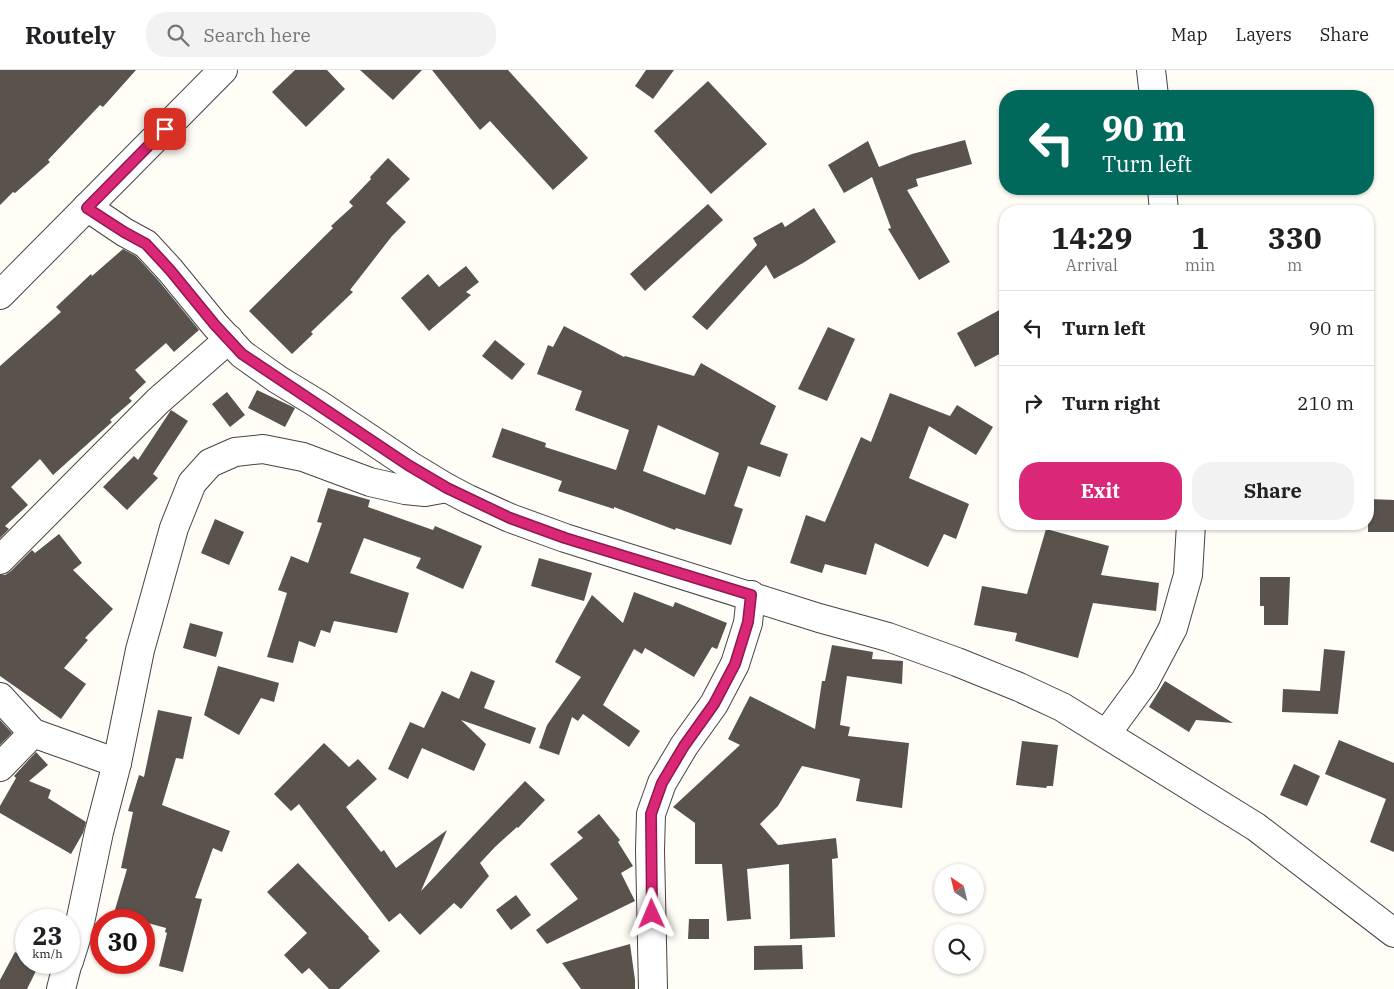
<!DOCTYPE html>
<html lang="en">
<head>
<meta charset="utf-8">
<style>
	:root { --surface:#fff; --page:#f2f2f2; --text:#202124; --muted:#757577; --line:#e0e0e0; --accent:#db2777 }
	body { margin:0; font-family:"IBM Plex Serif",serif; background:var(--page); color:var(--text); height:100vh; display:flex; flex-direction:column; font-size:19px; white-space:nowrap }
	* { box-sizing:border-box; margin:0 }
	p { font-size:16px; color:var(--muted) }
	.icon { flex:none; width:28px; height:28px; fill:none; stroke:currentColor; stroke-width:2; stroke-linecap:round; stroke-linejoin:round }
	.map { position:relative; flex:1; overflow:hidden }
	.drawer { position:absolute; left:999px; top:135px; width:375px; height:325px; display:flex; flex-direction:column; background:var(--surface); border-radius:20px; box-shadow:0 1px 4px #0004 }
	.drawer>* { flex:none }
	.hud { position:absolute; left:999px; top:20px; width:375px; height:105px; border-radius:20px; box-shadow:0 1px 4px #0004; background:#00695c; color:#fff; overflow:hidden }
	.needle { width:32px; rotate:325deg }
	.fabs { position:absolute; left:934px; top:794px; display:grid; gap:10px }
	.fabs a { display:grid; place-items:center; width:50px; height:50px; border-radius:50%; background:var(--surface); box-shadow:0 1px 4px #0004; font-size:25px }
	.speed { position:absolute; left:15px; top:839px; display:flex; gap:10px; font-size:25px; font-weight:700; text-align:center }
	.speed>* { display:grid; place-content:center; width:65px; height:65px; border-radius:50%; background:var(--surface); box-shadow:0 1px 4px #0004; line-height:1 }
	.speed small { font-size:12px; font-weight:400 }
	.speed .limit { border:8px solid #d22; background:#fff; color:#111 }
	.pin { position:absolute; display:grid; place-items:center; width:42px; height:42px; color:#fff; margin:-21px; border-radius:10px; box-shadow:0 2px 8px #0006 }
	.me { position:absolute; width:55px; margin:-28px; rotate:359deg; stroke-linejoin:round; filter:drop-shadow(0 0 4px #0008) }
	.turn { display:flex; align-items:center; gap:18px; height:105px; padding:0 20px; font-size:22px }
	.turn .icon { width:65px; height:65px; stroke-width:2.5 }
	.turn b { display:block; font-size:35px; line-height:42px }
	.eta { display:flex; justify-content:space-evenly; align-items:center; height:85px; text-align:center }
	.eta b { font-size:30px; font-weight:800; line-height:35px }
	.primary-button { display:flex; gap:10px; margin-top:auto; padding:10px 20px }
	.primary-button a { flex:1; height:58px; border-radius:20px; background:var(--accent); color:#fff; font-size:20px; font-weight:800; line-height:58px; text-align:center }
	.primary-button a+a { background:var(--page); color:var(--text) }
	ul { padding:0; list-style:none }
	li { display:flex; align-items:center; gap:15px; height:75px; padding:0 20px; border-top:1px solid var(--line) }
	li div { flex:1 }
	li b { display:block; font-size:19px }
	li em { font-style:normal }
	header { display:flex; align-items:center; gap:30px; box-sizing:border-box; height:70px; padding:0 25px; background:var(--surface); border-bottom:1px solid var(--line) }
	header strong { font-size:24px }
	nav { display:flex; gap:28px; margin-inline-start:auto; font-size:18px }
	.search { width:350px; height:45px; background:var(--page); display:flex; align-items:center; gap:12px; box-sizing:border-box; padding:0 18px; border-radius:20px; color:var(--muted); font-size:19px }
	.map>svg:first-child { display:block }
	.building { fill:#5a524d; fill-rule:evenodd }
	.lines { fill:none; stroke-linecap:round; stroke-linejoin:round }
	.minor-casing { stroke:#444; stroke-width:30 }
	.minor { stroke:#fff; stroke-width:28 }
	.route-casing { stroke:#8e194d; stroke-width:12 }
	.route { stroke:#db2777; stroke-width:9 }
</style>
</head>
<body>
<header>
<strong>Routely</strong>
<div class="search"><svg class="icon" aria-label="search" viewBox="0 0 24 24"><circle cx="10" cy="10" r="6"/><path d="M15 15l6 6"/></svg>Search here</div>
<nav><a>Map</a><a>Layers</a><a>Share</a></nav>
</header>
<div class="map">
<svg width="1394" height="919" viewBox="0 0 1394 919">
	<rect width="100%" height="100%" fill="#fffdf5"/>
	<!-- building -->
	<g class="building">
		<polygon points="0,0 136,0 103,37 100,35 48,90 50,92 15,123 13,122 0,135"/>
		<polygon points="295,0 327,0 345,19 306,57 272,22"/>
		<polygon points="360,0 422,0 393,30"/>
		<polygon points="432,0 508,0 588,88 553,120 490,51 480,60"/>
		<polygon points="646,0 674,0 653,29 635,16"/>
		<polygon points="708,11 767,74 711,124 654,61"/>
		<polygon points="965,70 972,94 916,109 918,116 907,120 950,192 919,210 888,159 891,158 872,107 844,123 828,95 868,71 879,97 912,84"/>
		<polygon points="388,88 410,109 386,133 406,152 392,166 350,220 353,222 311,262 313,264 292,284 249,241 333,158 331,156 353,136 349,132 371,109 370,107"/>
		<polygon points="708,134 723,150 645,221 630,204"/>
		<polygon points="814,138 836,172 803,193 774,209 766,195 707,260 692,247 757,175 753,168 782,152 785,157"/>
		<polygon points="123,179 136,186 158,210 199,260 174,282 166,273 135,300 146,312 129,328 132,331 110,350 112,352 53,405 40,389 11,417 28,435 5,456 9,459 0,468 0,296 61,242 56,237 91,204 92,206"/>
		<polygon points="466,196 479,212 466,222 471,225 429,261 401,228 428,204 439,217"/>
		<polygon points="1005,237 1005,281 975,297 957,263"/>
		<path d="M 564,256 L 624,287 L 625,286 L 694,306 L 701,293 L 776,336 L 760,374 L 788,384 L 780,407 L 748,396 L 734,436 L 743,439 L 731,475 L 676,458 L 675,460 L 614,437 L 614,439 L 558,421 L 562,411 L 492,387 L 502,358 L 546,373 L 545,377 L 616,400 L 629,360 L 575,340 L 582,321 L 537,304 L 548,275 L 553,277 ZM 658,355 L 719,383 L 705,425 L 643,401 Z"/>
		<polygon points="828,257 855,269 827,331 798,319"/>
		<polygon points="495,270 525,294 512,310 482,286"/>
		<polygon points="257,320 295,338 285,357 248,338"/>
		<polygon points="227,322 245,345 230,357 212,334"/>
		<polygon points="890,323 950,346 957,335 993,357 976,385 929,356 909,408 969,434 956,469 944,464 928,497 875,473 866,505 825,494 822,503 790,493 806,445 825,452 861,367 871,372"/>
		<polygon points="171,340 188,351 153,404 158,408 127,440 103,417 134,386 138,390"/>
		<polygon points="328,418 370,430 368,437 433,460 435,456 482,476 463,519 416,498 421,488 364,468 350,503 409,523 397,563 334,551 330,563 321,560 315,577 299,571 293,593 267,587 287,523 278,520 291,486 308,493 322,453 317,452"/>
		<polygon points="1368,429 1394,430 1394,462 1368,462"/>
		<polygon points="215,449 244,462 229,495 201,483"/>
		<polygon points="1046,459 1109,476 1101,505 1159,513 1156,541 1093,533 1078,588 1015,571 1017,563 974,555 982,516 1027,524"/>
		<polygon points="59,464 82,493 73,500 113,539 85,568 88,570 64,598 86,614 61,649 0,606 0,505 5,505 11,501 32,480 35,483"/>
		<polygon points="539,488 592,503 584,531 531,516"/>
		<polygon points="1260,507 1290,507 1288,555 1264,555 1264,536 1260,536"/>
		<polygon points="634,522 673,537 675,532 727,553 717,579 712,577 694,607 645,578 642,584 634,579 603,635 640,661 629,677 583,644 578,651 572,647 559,685 539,678 547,655 581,607 555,592 592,525 623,553"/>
		<polygon points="190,553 223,562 216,587 183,578"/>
		<polygon points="832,575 873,582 872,589 903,591 902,614 847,606 840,655 850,657 848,666 909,673 902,738 856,731 860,709 802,696 778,736 760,754 778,775 836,768 838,788 832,789 835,867 790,869 789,794 747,799 751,849 727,851 722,794 695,794 695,753 673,737 740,675 728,669 750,626 815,659 822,611 825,611"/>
		<polygon points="1324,579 1345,581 1338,644 1282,642 1283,619 1320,621"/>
		<polygon points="218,596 279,613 274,632 261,628 239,665 204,645"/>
		<polygon points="471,601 495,611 484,638 536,658 530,674 461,650 486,674 474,701 422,678 408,709 388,699 410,652 424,658 442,621 459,629"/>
		<polygon points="1165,611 1233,653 1196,650 1189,662 1149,637"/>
		<polygon points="158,640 192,647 183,689 176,688 162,735 230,761 222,782 213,778 195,828 202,829 183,902 159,896 167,863 165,862 166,858 144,852 144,850 138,850 114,843 127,799 121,798 133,742 128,741 139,705 144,707"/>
		<polygon points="0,650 12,663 0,675"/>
		<polygon points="1339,670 1394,693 1394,782 1370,772 1386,729 1325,704"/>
		<polygon points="1022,671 1058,675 1053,716 1047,716 1046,718 1016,715"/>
		<polygon points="324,673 349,697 358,689 377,709 346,737 381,782 384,780 396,798 447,760 421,821 525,711 545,730 518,758 517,757 495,777 480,793 489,806 461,839 454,833 420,865 400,843 389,852 299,734 291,741 274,724"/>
		<polygon points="36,682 48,695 29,711 51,720 48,728 86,752 83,763 71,784 0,743 0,736 16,708 14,706"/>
		<polygon points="1294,694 1320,706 1307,736 1280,725"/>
		<polygon points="599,744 620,770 618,772 633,796 621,803 635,831 547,874 536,860 578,829 550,794 583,768 577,762"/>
		<polygon points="298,793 369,867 368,868 380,881 339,919 329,919 309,898 302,904 284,885 307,863 267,822"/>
		<polygon points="516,825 531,845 511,860 496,840"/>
		<polygon points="689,849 709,849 709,869 688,869"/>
		<polygon points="630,874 635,910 635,919 581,919 562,893"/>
		<polygon points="802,875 803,899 754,900 754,876"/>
		<polygon points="15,882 26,888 26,892 34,892 39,895 27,919 0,919 0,910"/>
	</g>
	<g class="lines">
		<!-- minor casing -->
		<g class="minor-casing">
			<g id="minor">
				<polyline points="1151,0 1154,26"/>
				<polyline points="1162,119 1164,141"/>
				<polyline points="87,137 124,162 146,174 170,200 215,255 242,284 277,309 318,334 409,395 447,418 468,429 510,448 565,468 819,548 888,567 957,592 1019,617 1062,637 1256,757 1394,863"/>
				<polyline points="0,225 223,0"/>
				<polyline points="0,490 158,331 229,269"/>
				<polyline points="0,627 33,663 117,693"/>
				<polyline points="1107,663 1145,611 1173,558 1188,505 1191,454"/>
				<polyline points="0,697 33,663"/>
				<polyline points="69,891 78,862 99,762 117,693 140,580 174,458 192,413 210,393 235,382 263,379 303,387 370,412 405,420 425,422 447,418"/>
				<polyline points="61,919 68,892"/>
				<polyline points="653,919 650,780 651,744 662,713 684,676 714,634 735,594 748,553 751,525"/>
			</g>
		</g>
		<!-- minor -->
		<use href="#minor" class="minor"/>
	</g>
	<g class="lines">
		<!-- route casing -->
		<g class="route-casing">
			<polyline id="route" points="165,59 87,138 124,162 146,174 170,200 215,255 242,284 408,395 447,418 510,448 565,468 751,525 748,552 735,594 714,634 684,676 662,713 651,744 652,844"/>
		</g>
		<!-- route -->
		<use href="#route" class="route"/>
	</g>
</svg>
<div class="fabs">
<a><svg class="needle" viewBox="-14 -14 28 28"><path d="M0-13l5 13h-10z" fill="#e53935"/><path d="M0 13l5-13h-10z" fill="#757577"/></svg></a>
<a><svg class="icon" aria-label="search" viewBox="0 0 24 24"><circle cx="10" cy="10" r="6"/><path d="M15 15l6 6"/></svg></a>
</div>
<div class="speed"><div>23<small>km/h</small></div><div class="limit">30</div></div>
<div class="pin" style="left:165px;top:59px;background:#d93025"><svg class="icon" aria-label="arrive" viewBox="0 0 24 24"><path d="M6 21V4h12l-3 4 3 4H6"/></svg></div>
<svg class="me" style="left:652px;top:844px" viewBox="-20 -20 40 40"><path d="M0-17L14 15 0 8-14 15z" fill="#db2777" stroke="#fff" stroke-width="4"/></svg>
<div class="hud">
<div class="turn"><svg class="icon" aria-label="left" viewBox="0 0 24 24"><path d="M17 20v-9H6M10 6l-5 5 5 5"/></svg><div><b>90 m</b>Turn left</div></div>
</div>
<section class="drawer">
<div class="eta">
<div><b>14:29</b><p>Arrival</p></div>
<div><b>1</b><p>min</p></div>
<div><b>330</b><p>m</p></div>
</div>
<ul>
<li><svg class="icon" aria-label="left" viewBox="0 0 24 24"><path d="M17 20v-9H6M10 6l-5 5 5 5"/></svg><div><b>Turn left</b></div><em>90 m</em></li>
<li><svg class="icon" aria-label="right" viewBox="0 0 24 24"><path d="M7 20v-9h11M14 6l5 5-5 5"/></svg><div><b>Turn right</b></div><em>210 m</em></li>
</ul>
<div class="primary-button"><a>Exit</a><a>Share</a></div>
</section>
</div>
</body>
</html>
